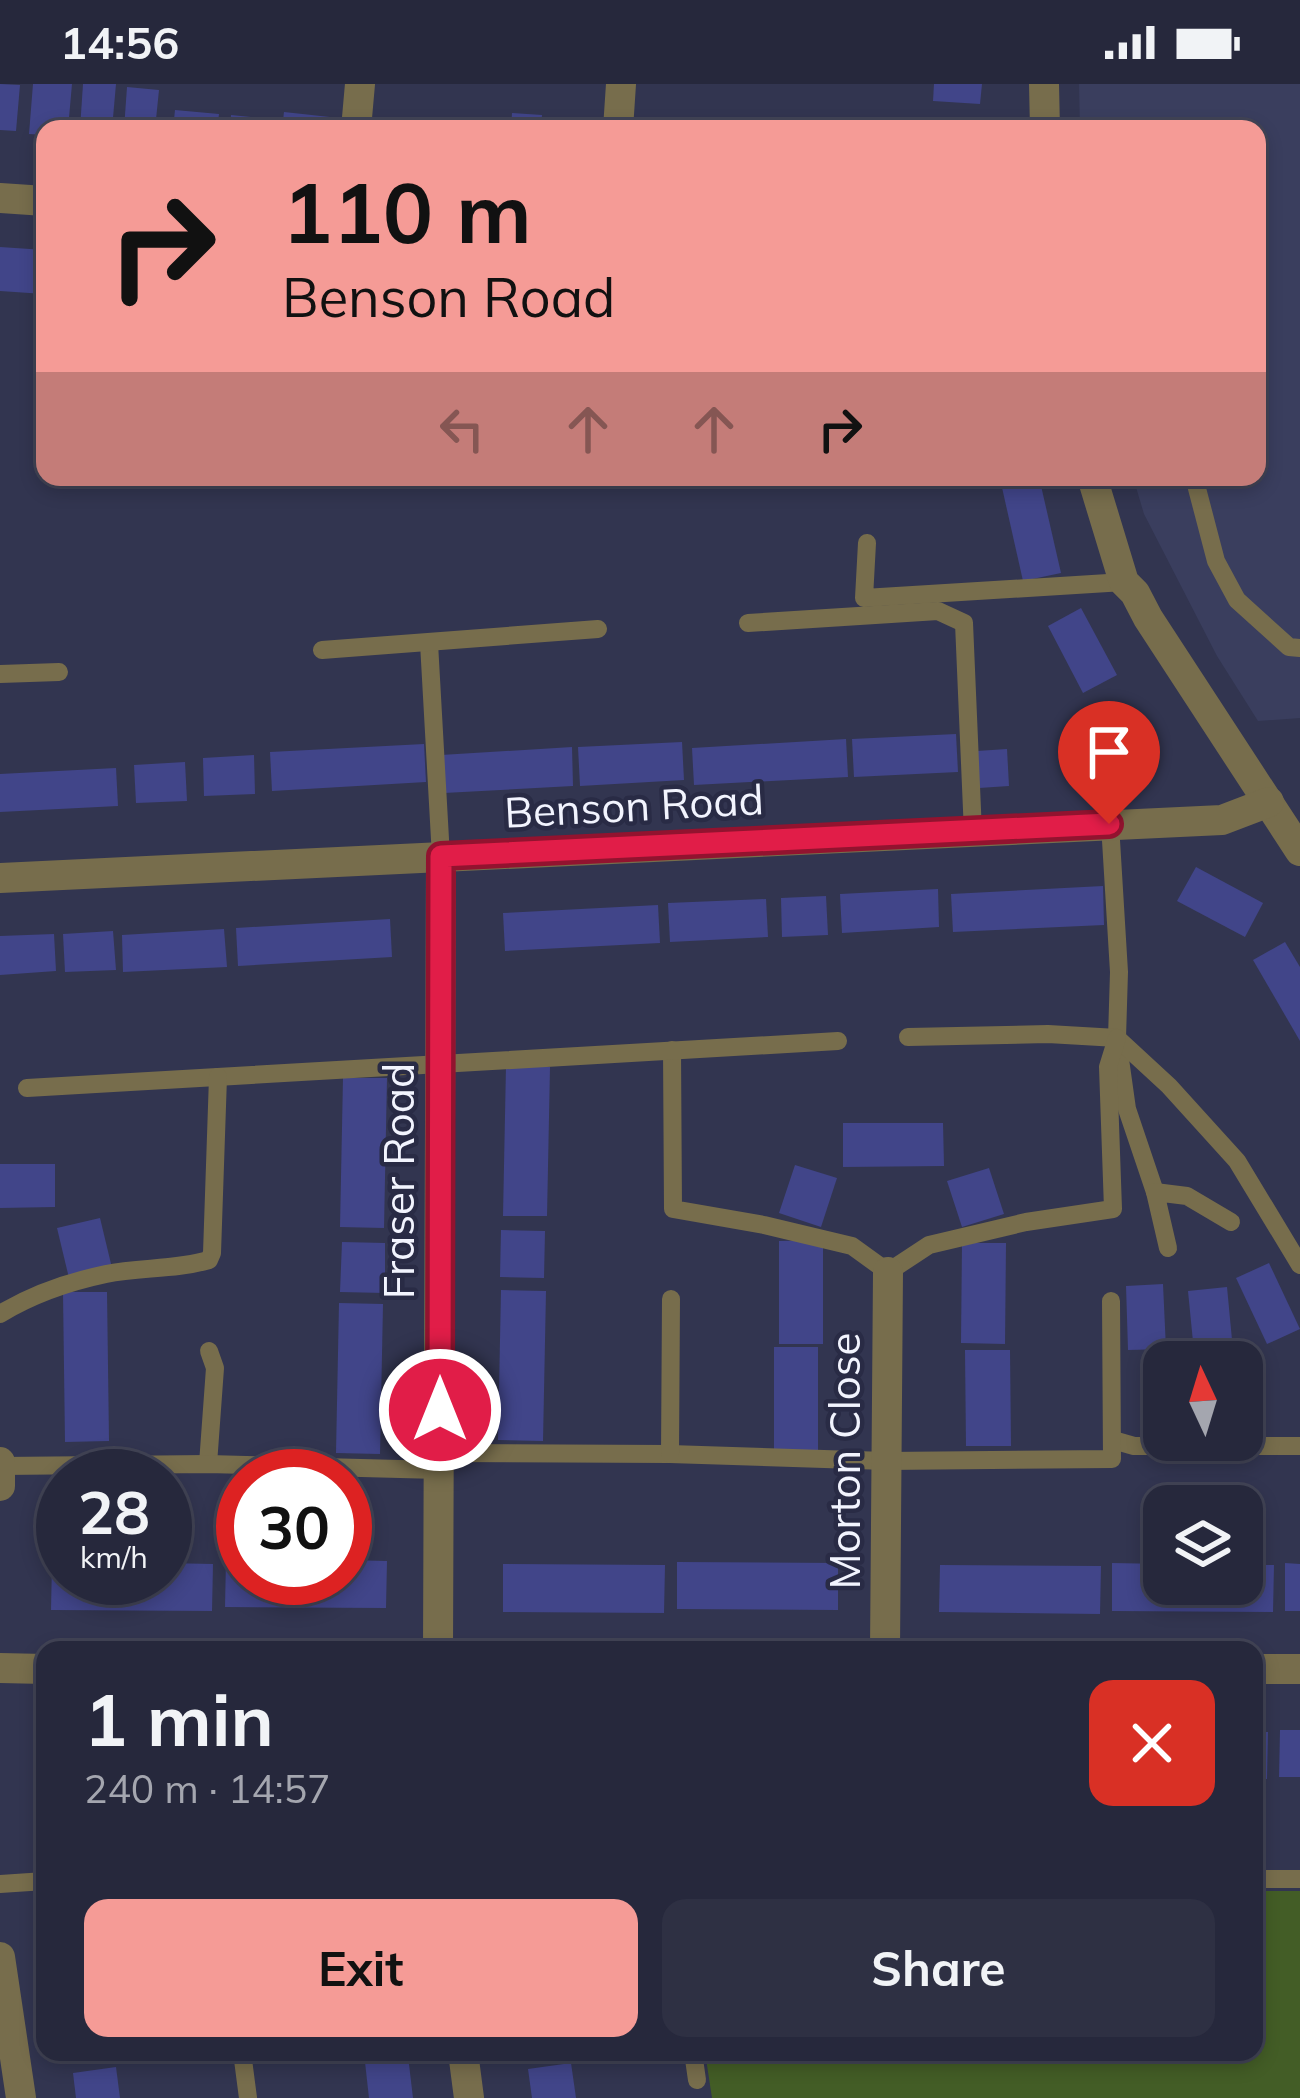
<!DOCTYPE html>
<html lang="en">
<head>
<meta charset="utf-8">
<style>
	:root { --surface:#26283c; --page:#2e3043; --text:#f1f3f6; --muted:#a4a6af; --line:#424456; --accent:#f59b96 }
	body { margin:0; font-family:Mulish,sans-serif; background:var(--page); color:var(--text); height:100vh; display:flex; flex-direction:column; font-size:45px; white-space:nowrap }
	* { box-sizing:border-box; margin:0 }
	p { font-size:39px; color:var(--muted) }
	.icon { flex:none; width:66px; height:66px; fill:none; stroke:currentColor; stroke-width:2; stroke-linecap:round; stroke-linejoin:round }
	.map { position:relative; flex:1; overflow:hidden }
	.details { position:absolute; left:36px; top:1557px; width:1227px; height:420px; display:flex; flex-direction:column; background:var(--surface); border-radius:24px; box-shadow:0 6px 18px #0003,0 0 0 3px var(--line) }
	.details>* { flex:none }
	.banner { position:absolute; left:36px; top:36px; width:1230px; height:366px; border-radius:24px; box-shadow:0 6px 18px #0003,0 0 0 3px var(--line); background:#f59b96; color:#111; overflow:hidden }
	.needle { width:78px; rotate:356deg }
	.fabs { position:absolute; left:1143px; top:1257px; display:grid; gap:24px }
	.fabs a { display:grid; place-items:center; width:120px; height:120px; border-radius:24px; background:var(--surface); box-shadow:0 6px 18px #0003,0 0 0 3px var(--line); font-size:60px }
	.speed { position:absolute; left:36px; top:1365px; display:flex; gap:24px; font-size:60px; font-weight:700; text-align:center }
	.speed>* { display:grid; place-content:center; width:156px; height:156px; border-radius:50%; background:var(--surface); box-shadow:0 6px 18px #0003,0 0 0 3px var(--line); line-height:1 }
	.speed small { font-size:30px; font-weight:400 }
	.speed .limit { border:18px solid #d22; background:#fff; color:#111 }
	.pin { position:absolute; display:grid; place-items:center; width:102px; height:102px; color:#fff; margin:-123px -51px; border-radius:50% 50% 50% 0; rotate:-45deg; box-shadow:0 0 12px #0007 }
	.pin .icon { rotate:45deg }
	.me { position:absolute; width:132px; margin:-66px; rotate:0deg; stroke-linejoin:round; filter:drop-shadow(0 0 9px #0008) }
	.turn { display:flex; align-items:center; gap:42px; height:252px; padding:0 48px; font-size:54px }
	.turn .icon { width:156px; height:156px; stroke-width:2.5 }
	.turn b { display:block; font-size:84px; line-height:102px }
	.lanes { display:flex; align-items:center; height:114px; padding:0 48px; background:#0003; justify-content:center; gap:60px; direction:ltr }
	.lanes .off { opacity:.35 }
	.round { display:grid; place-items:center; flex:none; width:126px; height:126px; border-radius:24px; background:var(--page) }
	.overview { display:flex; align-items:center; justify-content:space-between; height:204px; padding:0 48px }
	h1 { font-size:72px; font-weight:700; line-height:90px }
	.button { display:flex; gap:24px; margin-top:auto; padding:24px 48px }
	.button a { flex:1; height:138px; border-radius:24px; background:var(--accent); color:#111; font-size:48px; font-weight:700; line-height:138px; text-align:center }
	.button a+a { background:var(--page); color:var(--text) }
	.status { display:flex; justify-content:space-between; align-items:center; height:84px; padding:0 60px; background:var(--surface); direction:ltr }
	.status svg { height:33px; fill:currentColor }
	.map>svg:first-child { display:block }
	.built { fill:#3a3e5e }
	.green { fill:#435d26 }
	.building { fill:#414589 }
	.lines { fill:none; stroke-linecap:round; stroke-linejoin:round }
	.service { stroke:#776d4c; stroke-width:18 }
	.minor { stroke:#776d4c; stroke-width:30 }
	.tertiary { stroke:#776d4c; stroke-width:30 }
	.route-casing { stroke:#92132f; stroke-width:30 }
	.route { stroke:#e11d48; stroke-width:21 }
	.labels { text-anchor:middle; stroke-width:9; stroke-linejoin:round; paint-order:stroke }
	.street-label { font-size:42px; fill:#f2f4fe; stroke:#292b45 }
</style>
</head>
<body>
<div class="status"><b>14:56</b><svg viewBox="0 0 49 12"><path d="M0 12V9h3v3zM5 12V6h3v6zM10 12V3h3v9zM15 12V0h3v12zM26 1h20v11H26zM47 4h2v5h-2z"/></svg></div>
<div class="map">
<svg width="1300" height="2014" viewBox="0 0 1300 2014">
	<rect width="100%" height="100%" fill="#323550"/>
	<!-- built -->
	<polygon class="built" points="1079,0 1300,0 1300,634 1258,637 1217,572 1144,430 1133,393 1257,393 1257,45 1080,45"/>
	<!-- green -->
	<polygon class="green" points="1254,1807 1300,1807 1300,2014 712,2014 705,1968 1254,1968"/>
	<!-- building -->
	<g class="building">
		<polygon points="0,0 20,1 16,47 0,46"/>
		<polygon points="33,0 72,0 68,45 45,45 45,51 29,50"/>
		<polygon points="83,0 116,0 112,45 80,45"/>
		<polygon points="934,0 982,0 980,20 933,17"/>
		<polygon points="127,3 159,6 155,45 124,45"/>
		<polygon points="175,26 219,30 217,45 173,45"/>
		<polygon points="284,28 330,33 329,45 282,45"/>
		<polygon points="512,29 542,31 541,45 511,45"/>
		<polygon points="231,31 272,35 272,45 230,45"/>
		<polygon points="0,163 45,166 44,210 0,207"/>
		<polygon points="1028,393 1039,393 1061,489 1023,497 1001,399"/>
		<polygon points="1081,524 1117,591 1083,609 1048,542"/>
		<polygon points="1108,622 1144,635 1127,685 1090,672"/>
		<polygon points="956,650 958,688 854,693 852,655"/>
		<polygon points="846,655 848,693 694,701 692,664"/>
		<polygon points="682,658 684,696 580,702 578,663"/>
		<polygon points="424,660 426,698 272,707 270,668"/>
		<polygon points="572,663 573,702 444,709 441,671"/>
		<polygon points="1007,665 1009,702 979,704 977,667"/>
		<polygon points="254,671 255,710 204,712 203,674"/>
		<polygon points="185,678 187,717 136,719 134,681"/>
		<polygon points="116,684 118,722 0,728 0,690"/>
		<polygon points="1196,783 1263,819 1245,853 1177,817"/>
		<polygon points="1103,802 1104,841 953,848 951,810"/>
		<polygon points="938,805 939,843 842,849 840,810"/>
		<polygon points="826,812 828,851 782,853 781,814"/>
		<polygon points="766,815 768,853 670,858 668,819"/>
		<polygon points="658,821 660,859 505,867 503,829"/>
		<polygon points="390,835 392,873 238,882 236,844"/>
		<polygon points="224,845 227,883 123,888 122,851"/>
		<polygon points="113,847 116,886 65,888 63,850"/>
		<polygon points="54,850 56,887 0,891 0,852"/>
		<polygon points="1285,858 1300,883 1300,957 1253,876"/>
		<polygon points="506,982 550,983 547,1132 503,1132"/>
		<polygon points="343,994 387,994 384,1144 340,1143"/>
		<polygon points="843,1039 943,1039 944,1082 843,1083"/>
		<polygon points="0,1080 55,1080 55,1123 0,1124"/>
		<polygon points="795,1081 837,1094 821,1143 779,1129"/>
		<polygon points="989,1084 1004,1130 962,1143 947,1097"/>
		<polygon points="100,1134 112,1184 69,1194 57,1144"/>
		<polygon points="501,1146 545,1147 544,1194 500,1193"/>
		<polygon points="823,1156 823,1260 779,1260 779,1157"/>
		<polygon points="342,1158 385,1159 385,1209 340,1208"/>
		<polygon points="962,1159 1006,1159 1005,1260 961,1259"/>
		<polygon points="1269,1179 1300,1245 1267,1260 1236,1194"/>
		<polygon points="1163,1200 1166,1265 1128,1266 1126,1202"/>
		<polygon points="1227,1203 1234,1277 1195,1278 1188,1207"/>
		<polygon points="501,1206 546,1207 543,1357 498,1356"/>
		<polygon points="63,1208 107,1208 109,1357 65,1358"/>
		<polygon points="339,1219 383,1220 380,1370 336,1369"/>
		<rect x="774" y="1263" width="44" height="104"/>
		<polygon points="965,1266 1010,1266 1011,1362 966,1362"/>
		<polygon points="226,1475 243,1476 243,1494 345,1494 345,1476 387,1477 386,1524 225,1523"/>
		<polygon points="677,1478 838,1479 838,1526 677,1525"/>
		<polygon points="52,1479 63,1479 63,1494 165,1494 165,1479 213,1480 212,1527 51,1526"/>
		<polygon points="1112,1479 1164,1480 1164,1500 1242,1500 1242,1481 1274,1481 1273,1528 1112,1527"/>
		<polygon points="1285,1479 1300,1480 1300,1527 1285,1527"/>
		<polygon points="503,1480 665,1481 664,1529 503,1528"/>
		<polygon points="940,1481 1101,1482 1100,1530 939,1528"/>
		<polygon points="1280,1646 1300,1646 1300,1693 1279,1693"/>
		<polygon points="1254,1648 1268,1648 1267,1695 1254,1695"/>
		<polygon points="408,1972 413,2014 369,2014 365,1978"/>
		<polygon points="571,1979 576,2014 532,2014 528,1985"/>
		<polygon points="116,1983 120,2014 76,2014 73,1989"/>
	</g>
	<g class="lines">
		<!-- service -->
		<g class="service">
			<polyline points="1194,393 1216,477 1237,516 1289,563 1300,564"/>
			<polyline points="867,459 864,514 1124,498"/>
			<polyline points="748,539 938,527 964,539 973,749"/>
			<polyline points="429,559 441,773"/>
			<polyline points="322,566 598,545"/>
			<polyline points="0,590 59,588"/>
			<polyline points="1110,740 1119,888 1117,954 1127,1025 1155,1108"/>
			<polyline points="908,953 1048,950 1117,954 1169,1002 1237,1077 1300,1181"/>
			<polyline points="672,966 673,1125 764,1141 852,1162 888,1188 929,1161 1026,1138 1113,1125 1108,983 1117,954"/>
			<polyline points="27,1004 838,957"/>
			<polyline points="1168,1164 1155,1108 1187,1112 1231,1138"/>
			<path d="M 0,1230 C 33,1210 68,1198 106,1190 C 140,1183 175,1186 209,1176 L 212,1169 L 218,993"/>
			<polyline points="1113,1356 1134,1362 1300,1362"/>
			<polyline points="440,1369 670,1370 886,1377 1112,1375 1111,1217"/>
			<polyline points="670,1370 671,1215"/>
			<polyline points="208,1380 215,1284 209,1267"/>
			<polyline points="1,1382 208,1380 439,1386"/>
			<polyline points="1254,1795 1300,1795"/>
			<polyline points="0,1800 45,1797"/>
			<polyline points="242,1968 248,2014"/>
			<polyline points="693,1968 697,1996"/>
		</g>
		<!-- minor -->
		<g class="minor">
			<polyline points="1044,0 1045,45"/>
			<polyline points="356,45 360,0"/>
			<polyline points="618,45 621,0"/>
			<polyline points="0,114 45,117"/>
			<polyline points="1092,393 1124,498 1135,509 1148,534 1300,767"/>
			<polyline points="0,794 1222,736 1269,718"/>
			<polyline points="0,1378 0,1402"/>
			<polyline points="438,1566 441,773"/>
			<polyline points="885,1566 888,1188"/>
			<polyline points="0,1873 21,2014"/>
			<polyline points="463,1968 469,2014"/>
		</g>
		<!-- tertiary -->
		<g class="tertiary">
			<polyline points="0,1584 45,1585"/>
			<polyline points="1254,1585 1300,1585"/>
		</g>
	</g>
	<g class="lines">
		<!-- route casing -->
		<g class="route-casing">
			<polyline id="route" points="440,1326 441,772 1109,740"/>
		</g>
		<!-- route -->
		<use href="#route" class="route"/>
	</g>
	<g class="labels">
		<!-- street labels -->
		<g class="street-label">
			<text transform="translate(634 722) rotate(-3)" y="15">Benson Road</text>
			<text transform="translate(399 1097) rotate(-90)" y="15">Fraser Road</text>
			<text transform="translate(845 1377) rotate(-90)" y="15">Morton Close</text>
		</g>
	</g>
</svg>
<div class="fabs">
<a><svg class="needle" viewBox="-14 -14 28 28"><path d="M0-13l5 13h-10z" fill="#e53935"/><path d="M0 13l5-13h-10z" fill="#a4a6af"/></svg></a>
<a><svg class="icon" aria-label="layers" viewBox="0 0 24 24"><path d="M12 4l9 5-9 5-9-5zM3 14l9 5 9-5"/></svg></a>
</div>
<div class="speed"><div>28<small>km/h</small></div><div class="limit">30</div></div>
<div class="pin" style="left:1109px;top:740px;background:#d93025"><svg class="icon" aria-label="arrive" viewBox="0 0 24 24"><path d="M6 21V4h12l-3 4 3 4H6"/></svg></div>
<svg class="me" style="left:440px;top:1326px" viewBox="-20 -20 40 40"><circle r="17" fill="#e11d48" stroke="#fff" stroke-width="3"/><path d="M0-11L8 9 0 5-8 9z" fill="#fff"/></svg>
<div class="banner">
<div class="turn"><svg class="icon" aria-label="right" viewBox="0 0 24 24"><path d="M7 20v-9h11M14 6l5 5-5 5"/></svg><div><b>110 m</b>Benson Road</div></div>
<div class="lanes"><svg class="icon off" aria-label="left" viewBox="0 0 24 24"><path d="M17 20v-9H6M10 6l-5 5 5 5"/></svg><svg class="icon off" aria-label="ahead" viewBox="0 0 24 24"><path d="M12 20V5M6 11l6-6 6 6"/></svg><svg class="icon off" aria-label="ahead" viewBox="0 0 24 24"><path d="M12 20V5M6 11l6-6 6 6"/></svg><svg class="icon" aria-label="right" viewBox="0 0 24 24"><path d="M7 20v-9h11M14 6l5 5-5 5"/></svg></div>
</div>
<section class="details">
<div class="overview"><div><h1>1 min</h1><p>240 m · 14:57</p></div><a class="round" style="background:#d93025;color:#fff"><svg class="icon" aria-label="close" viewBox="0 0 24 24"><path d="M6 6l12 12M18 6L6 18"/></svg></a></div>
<div class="button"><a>Exit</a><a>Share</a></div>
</section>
</div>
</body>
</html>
